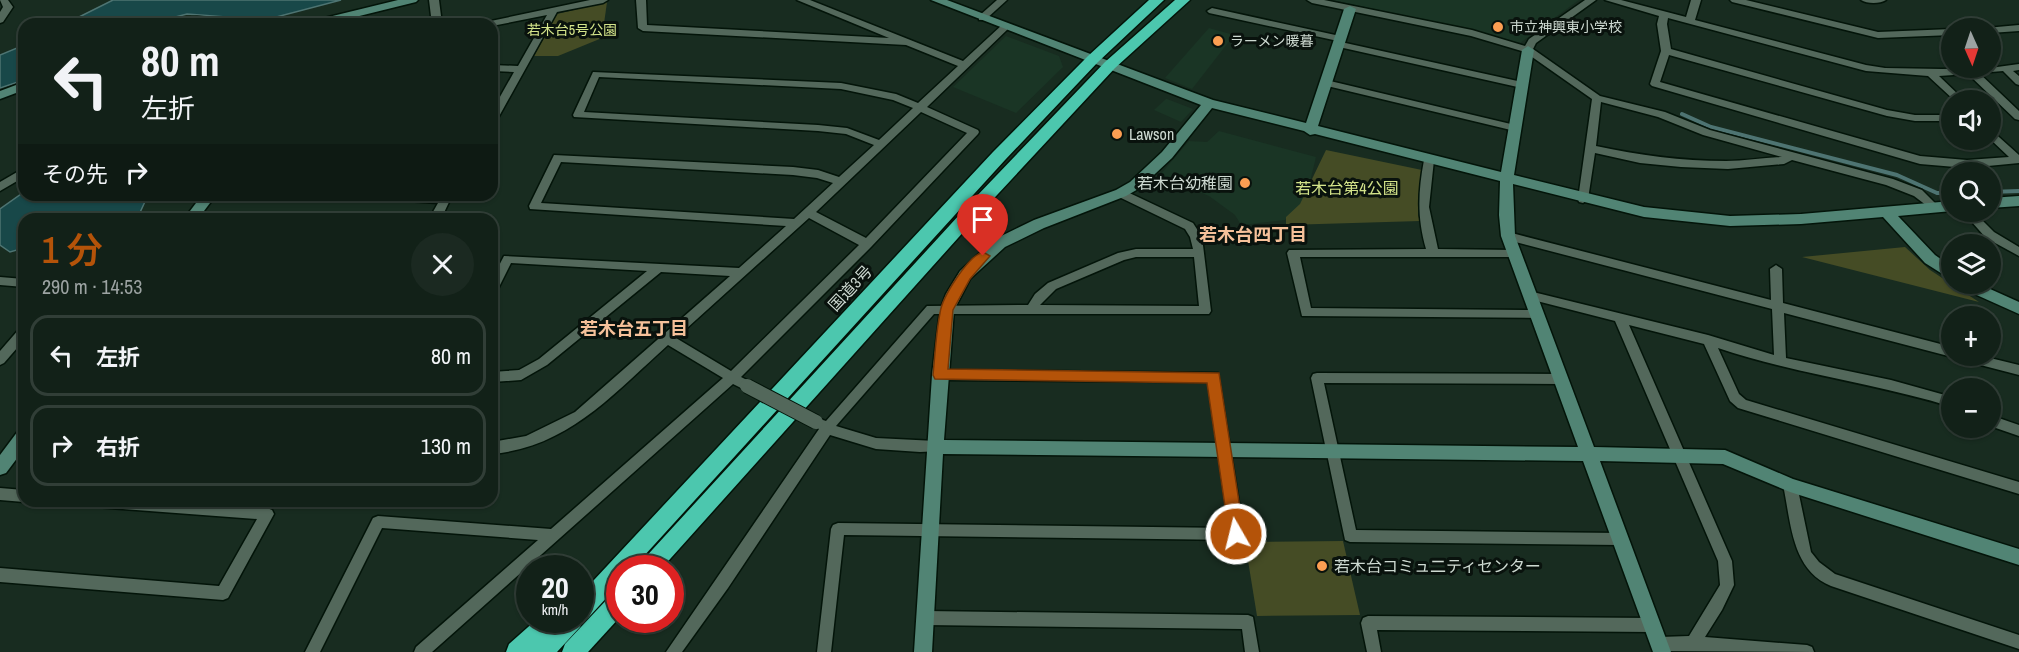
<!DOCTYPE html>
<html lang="ja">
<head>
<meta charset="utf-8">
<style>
	:root { --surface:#122118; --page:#1b2921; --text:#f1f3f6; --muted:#9ca3a2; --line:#313e37; --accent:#b45309 }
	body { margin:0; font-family:"Archivo Narrow","Noto Sans JP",sans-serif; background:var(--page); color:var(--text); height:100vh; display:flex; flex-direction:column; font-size:22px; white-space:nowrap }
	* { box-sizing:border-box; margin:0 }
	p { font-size:20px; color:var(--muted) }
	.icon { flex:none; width:33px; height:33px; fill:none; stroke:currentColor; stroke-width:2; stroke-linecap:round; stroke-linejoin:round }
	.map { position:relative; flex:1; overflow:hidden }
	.details { position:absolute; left:18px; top:213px; width:480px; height:294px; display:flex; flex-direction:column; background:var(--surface); border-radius:18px; box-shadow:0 2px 4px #0004,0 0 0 2px var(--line) }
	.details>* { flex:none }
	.hud { position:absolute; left:18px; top:18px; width:480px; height:183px; border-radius:18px; box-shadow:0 2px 4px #0004,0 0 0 2px var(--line); background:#122118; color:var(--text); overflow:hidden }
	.needle { width:39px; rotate:177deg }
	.buttons { position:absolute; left:1941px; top:18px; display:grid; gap:12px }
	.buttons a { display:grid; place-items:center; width:60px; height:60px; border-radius:50%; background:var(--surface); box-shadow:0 2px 4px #0004,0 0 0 2px var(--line); font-size:30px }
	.speed { position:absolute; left:516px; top:555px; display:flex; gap:12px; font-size:30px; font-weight:700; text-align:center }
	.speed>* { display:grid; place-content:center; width:78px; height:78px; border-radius:50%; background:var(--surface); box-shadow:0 2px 4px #0004,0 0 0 2px var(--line); line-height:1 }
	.speed small { font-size:15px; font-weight:400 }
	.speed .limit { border:9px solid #d22; background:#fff; color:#111 }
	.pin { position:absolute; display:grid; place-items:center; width:51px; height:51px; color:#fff; margin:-62px -26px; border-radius:50% 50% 50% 0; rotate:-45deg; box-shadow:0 0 6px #0007 }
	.pin .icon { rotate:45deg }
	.me { position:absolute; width:66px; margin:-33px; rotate:352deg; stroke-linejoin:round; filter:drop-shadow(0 0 4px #0008) }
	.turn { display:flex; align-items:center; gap:21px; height:126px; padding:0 24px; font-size:27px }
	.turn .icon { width:78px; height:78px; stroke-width:2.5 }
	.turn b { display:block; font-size:42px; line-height:51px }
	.then { display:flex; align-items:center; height:57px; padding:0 24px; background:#0003; gap:12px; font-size:22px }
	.round { display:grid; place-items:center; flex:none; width:63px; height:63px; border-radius:32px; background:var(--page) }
	.summary { display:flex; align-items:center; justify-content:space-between; height:102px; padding:0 24px }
	h1 { font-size:36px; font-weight:600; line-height:45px; color:var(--accent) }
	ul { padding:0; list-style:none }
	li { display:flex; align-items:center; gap:18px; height:81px; margin:0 12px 9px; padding:0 12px; border:3px solid var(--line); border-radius:18px }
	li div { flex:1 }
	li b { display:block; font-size:22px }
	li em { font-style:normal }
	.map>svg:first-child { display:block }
	.built { fill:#1a3525 }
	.green { fill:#454c25 }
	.water { fill:#184849; stroke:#4e7472; stroke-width:1.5 }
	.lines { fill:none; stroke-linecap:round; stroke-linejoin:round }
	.stream { stroke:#4e7472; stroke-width:4 }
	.street-casing { stroke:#031409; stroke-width:3 }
	.secondary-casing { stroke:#031409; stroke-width:3 }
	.highway-casing { stroke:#031409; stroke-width:3 }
	.street { fill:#53685b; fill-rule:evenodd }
	.secondary { fill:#518474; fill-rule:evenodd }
	.highway { fill:#4cc7ae; fill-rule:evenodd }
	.street-bridge-casing { stroke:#031409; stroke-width:16; stroke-linecap:butt }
	.street-bridge { stroke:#53685b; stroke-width:14 }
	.route { fill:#b45309; stroke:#753606; stroke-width:1.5 }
	.poi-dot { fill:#fc9e52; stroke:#09120d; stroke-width:2 }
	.labels { text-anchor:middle; stroke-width:6; stroke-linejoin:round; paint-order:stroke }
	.far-poi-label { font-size:14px; fill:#cdd9d1; stroke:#09120d; text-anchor:start }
	.far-park-label { font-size:14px; fill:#d4e48a; stroke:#09120d }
	.poi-label { font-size:16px; fill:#cdd9d1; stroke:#09120d; text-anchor:start }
	.park-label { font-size:16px; fill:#d4e48a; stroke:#09120d }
	.street-label { font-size:16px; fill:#cdd9d1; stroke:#09120d }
	.neighbourhood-label { font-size:18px; font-weight:bold; fill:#f6c19a; stroke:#09120d }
</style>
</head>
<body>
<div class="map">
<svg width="2019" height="652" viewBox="0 0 2019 652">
	<rect width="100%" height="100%" fill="#182c20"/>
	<!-- built -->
	<g class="built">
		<polygon points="1334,0 1579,0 1520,43"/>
		<polygon points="1209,28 1234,35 1192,89 1165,78"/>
		<polygon points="1006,36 1059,56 1063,67 1016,113 953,87"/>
		<polygon points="1166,99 1167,99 1193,109 1181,122 1154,110"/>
		<polygon points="1219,131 1316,157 1304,207 1285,220 1241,225 1235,215 1209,196 1160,175 1189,141 1207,142"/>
	</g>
	<!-- green -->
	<g class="green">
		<polygon points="607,2 602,38 558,56 534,56 557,14"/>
		<polygon points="1326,150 1422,170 1418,215 1420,221 1286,225 1286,217 1300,204"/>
		<polygon points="1905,247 1930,270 1979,302 1802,257"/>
		<polygon points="1343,541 1360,615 1257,616 1245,542"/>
	</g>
	<!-- water -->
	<g class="water">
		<polygon points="113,0 341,0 265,20 187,14 148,24 65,24"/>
		<polygon points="24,45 24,80 0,88 0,55"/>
		<polygon points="24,192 24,195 148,195 137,219 24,219 24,248 10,252 0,245 0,209"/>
	</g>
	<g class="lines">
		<!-- stream -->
		<g class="stream">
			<polyline points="1682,114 1711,127 1897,175 1937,193 1952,193"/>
			<polyline points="1990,192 2019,191"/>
		</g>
		<!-- street casing -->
		<g class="street-casing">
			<g id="street">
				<polygon points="0,0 8,0 13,7 3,22 0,23 0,12 3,7"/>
				<polygon points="429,0 439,0 442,24 432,24"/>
				<polygon points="590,0 608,0 603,3 557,12 497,120 492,123 492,111 514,72 492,71 492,65 518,66 547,15 492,26 492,24 484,24 486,22"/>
				<path d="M 636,0 L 646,0 L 647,25 L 889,38 L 797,0 L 810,0 L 963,61 L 1002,25 L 1005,24 L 1010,27 L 927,107 L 978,130 L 979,132 L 978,134 L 871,247 L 741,377 L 751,382 L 753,386 L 751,390 L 747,391 L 733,384 L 432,652 L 414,652 L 416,647 L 538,540 L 382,528 L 320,652 L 305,652 L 373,518 L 378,516 L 551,529 L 723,378 L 668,345 C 614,393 569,447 492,454 L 492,442 L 526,436 L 575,412 L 730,276 L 661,272 L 547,365 L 521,380 L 492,382 L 492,372 L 519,370 L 539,359 L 647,271 L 511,263 L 496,293 L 492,294 L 492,279 L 504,256 L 739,268 L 786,226 L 530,209 L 529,206 L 554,155 L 793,167 L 818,170 L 839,177 L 874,145 L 846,134 L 818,131 L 574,117 L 573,115 L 593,72 L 841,83 L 896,94 L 918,103 L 958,66 L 906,45 L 643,31 L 638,28 ZM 599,77 L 841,89 L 893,100 L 913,108 L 879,140 L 847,128 L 818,125 L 584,112 ZM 921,112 L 967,133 L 866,238 L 816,212 ZM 561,162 L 793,175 L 817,178 L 833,183 L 794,219 L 541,203 ZM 809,218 L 859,245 L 731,371 L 676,338 Z"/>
				<polygon points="997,0 1007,0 985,20 979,20 979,16"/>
				<path d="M 1307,0 L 1324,0 L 1472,30 L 1525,46 L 1529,39 L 1585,0 L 1596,0 L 1536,43 L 1533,49 L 1600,96 L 1665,112 L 1710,130 L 1893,179 L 1922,190 L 1940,208 L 1935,212 L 1914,196 L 1886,185 L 1792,160 L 1784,164 L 1728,169 L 1681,167 L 1640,163 L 1595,153 L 1588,199 L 1583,203 L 1579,202 L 1578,199 L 1592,99 L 1525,52 L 1471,36 L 1312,3 ZM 1601,102 L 1658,117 L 1703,135 L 1782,157 C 1763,158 1744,161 1726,161 C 1681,161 1639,155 1596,146 Z"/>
				<polygon points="1605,0 1621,0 1686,17 1691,0 1701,0 1695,20 1866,65 1885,68 1942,69 1990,68 2019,64 2019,70 2013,71 2019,76 2019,85 2016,84 2003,71 1979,73 2019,111 2019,120 2015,119 1968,74 1939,76 1964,100 1954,100 1928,76 1866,71 1668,18 1667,24 1671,49 1887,110 1915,115 1952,115 1952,121 1915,121 1887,116 1669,55 1660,82 1920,156 1967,160 2009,157 1990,139 1990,129 2019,155 2019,163 1967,168 1920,164 1652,86 1650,84 1661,51 1657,24 1659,16"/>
				<polygon points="1730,0 1746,0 1878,32 1952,29 1952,35 1878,38 1732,2"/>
				<path d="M 1861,0 L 1886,0 C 1880,4 1867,4 1861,0 Z"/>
				<polygon points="1212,8 1340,36 1345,39 1341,42 1522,82 1527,85 1522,88 1339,47 1334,44 1338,41 1209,13 1207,11"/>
				<polygon points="2019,25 2019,31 1990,33 1990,28 1986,28"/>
				<polygon points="1326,80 1515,125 1520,128 1515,131 1323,85 1323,81"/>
				<path d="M 1429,156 L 1434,160 L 1429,207 L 1438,249 L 1515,250 L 1521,254 L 1519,257 L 1300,257 L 1311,308 L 1538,310 L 1542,312 L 1544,315 L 1542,318 L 1302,316 L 1287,253 L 1289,250 L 1426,249 C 1417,218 1418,192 1424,160 Z"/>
				<polygon points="24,168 24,177 0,191 0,182"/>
				<path d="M 1121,189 L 1193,223 L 1202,237 L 1211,311 L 1209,314 L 934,314 L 836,426 L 876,438 L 936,441 L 941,443 L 943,447 L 941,451 L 920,452 L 876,449 L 830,435 L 728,588 L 682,652 L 666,652 L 819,429 L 814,424 L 815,420 L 820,419 L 826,421 L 927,306 L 1028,305 L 1035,294 L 1048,283 L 1118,253 L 1136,249 L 1193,249 L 1190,237 L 1185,229 L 1117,196 L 1116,193 L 1117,190 ZM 1136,257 L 1194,257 L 1199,306 L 1040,305 L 1056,289 L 1124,260 Z"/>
				<path d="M 371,195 C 386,195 441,190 450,200 L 441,219 L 429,219 L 438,203 L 376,199 Z"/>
				<polygon points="1963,212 1974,212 1994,232 2019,247 2019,256 1986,238"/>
				<path d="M 1508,232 L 1771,300 L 1770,269 L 1776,265 L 1782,269 L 1783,303 L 1952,347 L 1952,356 L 1956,356 L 1952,357 L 1784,313 L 1786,358 L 1891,380 L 1952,397 L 1952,407 C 1875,383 1794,374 1718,348 L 1739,394 L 1746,400 L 2019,482 L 2019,494 L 1738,408 L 1730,401 L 1704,344 L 1629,325 L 1732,561 L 1734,585 L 1722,610 L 1705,637 L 1807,645 L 1812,647 L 1814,652 L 1660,651 L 1655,649 L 1653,644 L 1655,639 L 1660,637 L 1689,636 L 1720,585 L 1718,561 L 1615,321 L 1529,299 L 1523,295 L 1529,291 L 1708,335 L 1774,355 L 1772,309 L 1504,239 L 1502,236 Z"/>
				<polygon points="0,277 24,279 24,287 0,285"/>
				<polygon points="24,326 24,340 4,363 0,365 0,351 20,328"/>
				<polygon points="1959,356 1982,356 2019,365 2019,375 1965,361 1961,359"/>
				<polygon points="940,370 1218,373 1244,534 1242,538 1237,540 844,535 831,652 817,652 831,529 833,525 838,523 1229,528 1208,382 940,380 936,379 934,375 936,371"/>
				<polygon points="1317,373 1561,374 1565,375 1567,379 1565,383 1561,384 1324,383 1356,530 1620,533 1625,535 1627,539 1625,543 1620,545 1350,542 1345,540 1311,378 1313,374"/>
				<polygon points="1990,415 2019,425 2019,436 1990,426"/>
				<path d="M 1790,479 L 1795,481 L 1797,485 L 1811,552 L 1819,562 L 1835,574 L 2019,635 L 2019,649 L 1831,586 C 1791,570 1791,521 1783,485 L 1785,481 Z"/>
				<polygon points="0,488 24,490 24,501 26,501 24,502 0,500"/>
				<polygon points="89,501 175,501 267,508 272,510 274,514 228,598 223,600 0,582 0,568 219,586 257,519 96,507 91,505"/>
				<polygon points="926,611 1248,615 1253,617 1259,652 1245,652 1242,629 926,625 921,623 919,618 921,613"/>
				<polygon points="1368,616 1652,618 1657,620 1659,625 1657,630 1652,632 1377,630 1381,652 1367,652 1361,623 1363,618"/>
			</g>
		</g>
		<!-- secondary casing -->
		<g class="secondary-casing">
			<g id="secondary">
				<polygon points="398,0 418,0 416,2 327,24 306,24 308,22"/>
				<path d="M 931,0 L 947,0 L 1213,100 L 1306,123 L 1344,9 L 1350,6 L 1356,9 L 1318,126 L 1501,172 L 1522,50 L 1528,46 L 1534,50 L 1514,175 L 1644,207 L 1730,216 L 1801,214 L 1952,201 L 1952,211 L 1898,216 L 1935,255 L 1952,267 L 1952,280 L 1925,263 L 1883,217 L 1801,224 L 1730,226 L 1644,217 L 1513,184 L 1515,236 L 1594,447 L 1725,450 L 1793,479 L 2019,549 L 2019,565 L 1790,492 L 1723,464 L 1600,461 L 1671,652 L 1653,652 L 1583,461 L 943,454 L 932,652 L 914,652 L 932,375 L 940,310 L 946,294 L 960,271 L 995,239 L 1034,220 L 1116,190 L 1130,182 L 1162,152 L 1201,105 ZM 1212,108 L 1304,131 L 1310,135 L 1315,134 L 1500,181 L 1499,215 L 1501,236 L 1578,447 L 944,440 L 954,310 L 970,279 L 1005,247 L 1044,228 L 1126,196 L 1140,188 L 1172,158 Z"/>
				<polygon points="197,17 252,20 258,24 158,24 164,20"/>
				<polygon points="24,82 24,90 0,99 0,91"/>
				<polygon points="202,195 216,195 198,219 184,219"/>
				<polygon points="2019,196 2019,206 1990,208 1990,198"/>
				<polygon points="1959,284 1979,284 2019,302 2019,314 1961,288"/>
				<polygon points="24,429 24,449 6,473 0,475 0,455 18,431"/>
			</g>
		</g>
		<!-- highway casing -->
		<g class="highway-casing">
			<g id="highway">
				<polygon points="1149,0 1164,0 1098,62 1005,160 633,568 620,568 620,583 588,618 583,620 580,627 557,652 506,652 509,644 536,620 580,620 580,595 993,152 1088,56"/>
				<polygon points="1175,0 1190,0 1115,68 984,209 662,568 639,568 642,561 972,201 1105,62"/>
				<polygon points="620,591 620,617 588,652 562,652 565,644 612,594"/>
			</g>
		</g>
		<!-- street -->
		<use href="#street" class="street"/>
		<!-- secondary -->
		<use href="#secondary" class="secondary"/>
		<!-- highway -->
		<use href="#highway" class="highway"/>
		<!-- street-bridge casing -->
		<g class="street-bridge-casing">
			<polyline id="street-bridge" points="747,386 816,422"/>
		</g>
		<!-- street-bridge -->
		<use href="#street-bridge" class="street-bridge"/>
	</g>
	<!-- route -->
	<path class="route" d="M 983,252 L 990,256 L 970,279 L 953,310 L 948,369 L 1219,373 L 1244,534 L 1242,539 L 1236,541 L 1231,539 L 1229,534 L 1207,383 L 935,379 L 933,375 C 935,354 936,333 940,313 C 942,297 968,256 983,252 Z"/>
	<!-- markers -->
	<g class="poi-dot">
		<circle cx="1498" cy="27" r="6"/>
		<circle cx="1218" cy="41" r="6"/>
		<circle cx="1117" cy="134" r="6"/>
		<circle cx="1245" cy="183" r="6"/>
		<circle cx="1322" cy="566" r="6"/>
	</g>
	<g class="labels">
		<!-- far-poi labels -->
		<g class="far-poi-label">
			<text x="1510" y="32">市立神興東小学校</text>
			<text x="1230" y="46">ラーメン暖暮</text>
		</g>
		<!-- far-park labels -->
		<g class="far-park-label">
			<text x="572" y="35">若木台5号公園</text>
		</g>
		<!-- poi labels -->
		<g class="poi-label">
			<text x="1129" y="140">Lawson</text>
			<text x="1233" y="189" text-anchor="end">若木台幼稚園</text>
			<text x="1334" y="572">若木台コミュ二ティセンター</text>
		</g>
		<!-- park labels -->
		<g class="park-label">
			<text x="1347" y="194">若木台第4公園</text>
		</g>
		<!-- street labels -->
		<g class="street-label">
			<text transform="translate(850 288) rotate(-47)" y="6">国道3号</text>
		</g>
		<!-- neighbourhood labels -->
		<g class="neighbourhood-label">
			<text x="1253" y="241">若木台四丁目</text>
			<text x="634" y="335">若木台五丁目</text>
		</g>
	</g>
</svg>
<div class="buttons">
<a><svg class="needle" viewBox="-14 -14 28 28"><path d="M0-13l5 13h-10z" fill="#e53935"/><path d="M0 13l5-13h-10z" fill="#9ca3a2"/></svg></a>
<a><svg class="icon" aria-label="sound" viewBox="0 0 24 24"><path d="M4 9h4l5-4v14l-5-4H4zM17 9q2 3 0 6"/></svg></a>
<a><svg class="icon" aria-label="search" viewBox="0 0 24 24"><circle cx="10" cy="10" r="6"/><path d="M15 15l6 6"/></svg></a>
<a><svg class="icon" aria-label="layers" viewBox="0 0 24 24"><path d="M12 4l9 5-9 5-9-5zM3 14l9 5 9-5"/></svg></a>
<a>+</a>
<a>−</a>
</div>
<div class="speed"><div>20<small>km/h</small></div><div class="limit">30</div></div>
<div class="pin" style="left:983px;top:256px;background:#d93025"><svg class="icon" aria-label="arrive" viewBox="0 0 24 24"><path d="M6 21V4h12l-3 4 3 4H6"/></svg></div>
<svg class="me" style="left:1236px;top:534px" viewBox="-20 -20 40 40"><circle r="17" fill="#b45309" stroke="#fff" stroke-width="3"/><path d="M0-11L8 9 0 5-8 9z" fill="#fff"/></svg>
<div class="hud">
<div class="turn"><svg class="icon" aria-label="left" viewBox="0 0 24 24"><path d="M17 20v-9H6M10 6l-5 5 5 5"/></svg><div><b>80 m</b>左折</div></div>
<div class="then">その先<svg class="icon" aria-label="right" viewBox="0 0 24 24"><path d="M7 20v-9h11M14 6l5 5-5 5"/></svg></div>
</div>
<section class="details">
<div class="summary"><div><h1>1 分</h1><p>290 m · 14:53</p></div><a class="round"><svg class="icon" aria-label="close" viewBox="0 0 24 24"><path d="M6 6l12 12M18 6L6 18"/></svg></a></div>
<ul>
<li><svg class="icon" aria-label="left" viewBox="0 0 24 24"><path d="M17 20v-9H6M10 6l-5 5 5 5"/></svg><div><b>左折</b></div><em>80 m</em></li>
<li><svg class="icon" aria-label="right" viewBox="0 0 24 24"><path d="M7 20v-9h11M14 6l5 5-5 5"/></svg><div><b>右折</b></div><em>130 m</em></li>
</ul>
</section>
</div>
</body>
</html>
